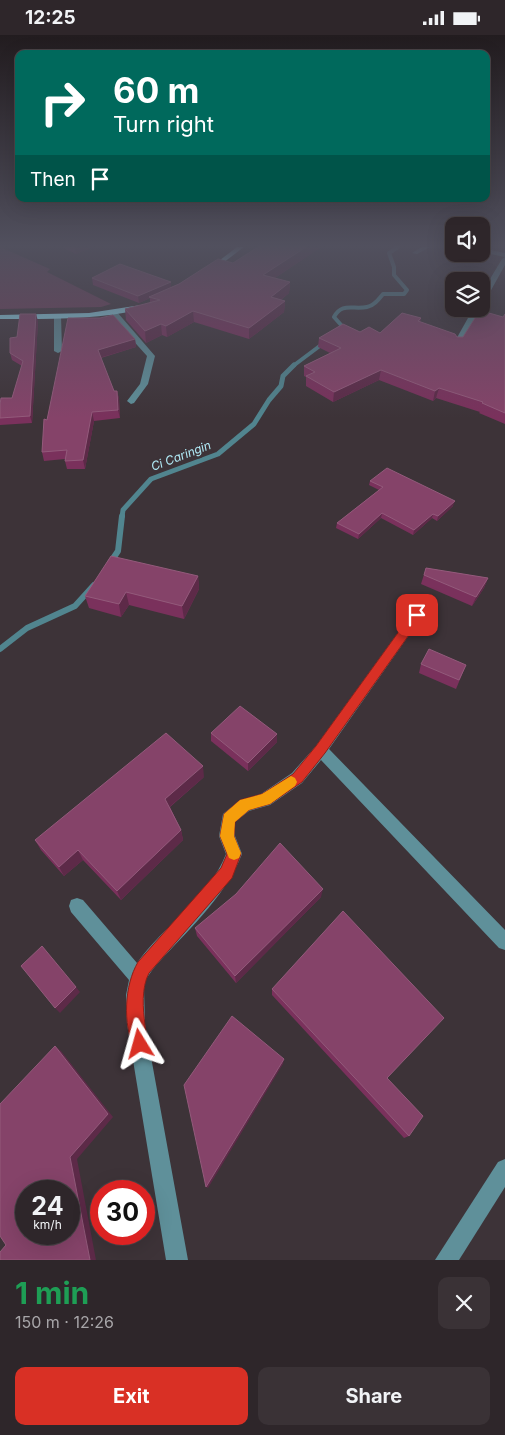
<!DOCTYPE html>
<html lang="en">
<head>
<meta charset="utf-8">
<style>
	:root { --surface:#2e262a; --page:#3a3236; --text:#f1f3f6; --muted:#a7a5a8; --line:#494347; --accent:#d93025 }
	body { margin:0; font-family:Inter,sans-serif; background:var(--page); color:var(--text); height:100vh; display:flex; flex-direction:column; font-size:19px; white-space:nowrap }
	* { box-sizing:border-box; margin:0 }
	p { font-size:16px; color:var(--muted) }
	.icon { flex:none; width:28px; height:28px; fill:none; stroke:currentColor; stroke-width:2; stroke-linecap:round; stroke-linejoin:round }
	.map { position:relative; height:1225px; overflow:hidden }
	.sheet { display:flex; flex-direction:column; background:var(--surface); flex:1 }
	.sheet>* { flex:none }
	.guide { position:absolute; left:15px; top:15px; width:475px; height:152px; border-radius:10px; box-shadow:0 5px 20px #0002,0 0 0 1px var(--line); background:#00695c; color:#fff; overflow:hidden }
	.controls { position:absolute; left:445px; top:182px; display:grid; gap:10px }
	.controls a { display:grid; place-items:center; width:45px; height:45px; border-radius:10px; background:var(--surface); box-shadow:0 5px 20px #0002,0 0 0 1px var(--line); font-size:25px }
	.speed { position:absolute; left:15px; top:1145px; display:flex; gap:10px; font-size:25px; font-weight:700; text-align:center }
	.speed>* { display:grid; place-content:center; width:65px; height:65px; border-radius:50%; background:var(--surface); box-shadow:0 5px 20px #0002,0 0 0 1px var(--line); line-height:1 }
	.speed small { font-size:12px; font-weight:400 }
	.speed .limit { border:8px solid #d22; background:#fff; color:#111 }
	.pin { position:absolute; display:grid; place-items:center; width:42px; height:42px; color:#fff; margin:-21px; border-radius:10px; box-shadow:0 2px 8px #0006 }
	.me { position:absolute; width:55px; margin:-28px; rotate:352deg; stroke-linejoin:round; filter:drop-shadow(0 0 4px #0008) }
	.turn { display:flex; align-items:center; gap:18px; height:105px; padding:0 15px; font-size:22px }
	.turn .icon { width:65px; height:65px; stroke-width:2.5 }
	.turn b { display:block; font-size:35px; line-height:42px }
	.then { display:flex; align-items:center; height:48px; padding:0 15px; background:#0003; gap:10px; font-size:19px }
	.round { display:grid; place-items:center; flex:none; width:52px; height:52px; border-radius:10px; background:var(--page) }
	.summary { display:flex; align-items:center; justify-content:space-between; height:85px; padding:0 15px }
	h1 { font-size:30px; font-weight:700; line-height:38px; color:#1e9e55 }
	.cta { display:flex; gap:10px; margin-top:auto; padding:10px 15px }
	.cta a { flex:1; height:58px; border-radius:10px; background:var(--accent); color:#fff; font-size:20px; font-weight:700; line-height:58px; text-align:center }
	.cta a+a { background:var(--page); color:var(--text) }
	.status { display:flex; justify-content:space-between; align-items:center; height:35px; padding:0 25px; background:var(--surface); direction:ltr }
	.status svg { height:14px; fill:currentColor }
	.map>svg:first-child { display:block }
	.green { fill:#713d59 }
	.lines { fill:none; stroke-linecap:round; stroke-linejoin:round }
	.stream-far2 { stroke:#51858f; stroke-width:4 }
	.stream-far1 { stroke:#51858f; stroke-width:5 }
	.stream { stroke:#51858f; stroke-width:6 }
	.minor { fill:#5f909a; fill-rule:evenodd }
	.major { fill:#94e6f7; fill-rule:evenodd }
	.wall { fill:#7a315c }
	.shaded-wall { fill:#5d2a48 }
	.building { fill:#854369; stroke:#935a7b; fill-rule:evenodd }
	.route { fill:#d93025; stroke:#8d1f18 }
	.slow { fill:#f59e0b }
	.labels { text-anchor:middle; stroke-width:5; stroke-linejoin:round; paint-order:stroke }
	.far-water-label { font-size:12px; font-style:italic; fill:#b1ebf7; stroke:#3d3338 }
</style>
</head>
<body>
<div class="status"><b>12:25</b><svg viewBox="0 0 49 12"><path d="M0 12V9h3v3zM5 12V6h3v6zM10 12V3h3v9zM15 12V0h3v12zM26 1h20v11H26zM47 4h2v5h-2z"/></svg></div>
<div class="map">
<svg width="505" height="1225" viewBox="0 0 505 1225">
	<rect width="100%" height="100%" fill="#3d3338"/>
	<!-- green -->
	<polygon class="green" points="0,212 50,234 47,237 111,269 101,272 0,274"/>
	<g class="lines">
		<!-- stream-far2 -->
		<g class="stream-far2">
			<path d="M 337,296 L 342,291 L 334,282 C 342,267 353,275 367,272 C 374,271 379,264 383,259 L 404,259 L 407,255 L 394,240 L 394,232 L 389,218 L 398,212"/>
			<polyline points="293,331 325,307"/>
		</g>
		<!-- stream-far1 -->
		<polyline class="stream-far1" points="122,482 123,475 151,444 218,419 254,389 269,365 281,351 283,341 294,330"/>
		<!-- stream -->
		<g class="stream">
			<polyline points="110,528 118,516 122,481"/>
			<polyline points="0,614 27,593 75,571 94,550"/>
		</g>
		<!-- minor -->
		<g class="minor">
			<polygon points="422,212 430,212 417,219 412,218"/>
			<polygon points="481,213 505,218 505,230 485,266 481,268 481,259 502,224 505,222 481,217"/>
			<polygon points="473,274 481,274 461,310 455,310 454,308"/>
			<polygon points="111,277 117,277 155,321 148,349 134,368 131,369 127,366 140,349 147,321 111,281"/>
			<polygon points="54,279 61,281 62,316 58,318 54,316"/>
			<path d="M 417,576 L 423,580 L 421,583 L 329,714 L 505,895 L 505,915 L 499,913 L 321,725 L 302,748 L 270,770 L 249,776 L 235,787 L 235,801 L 242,819 C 224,865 184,898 153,934 L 146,944 L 144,954 L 145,989 L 188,1225 L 166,1225 L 127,989 L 126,960 L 129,945 L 71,877 L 69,871 L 71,865 L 77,863 L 83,865 L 137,928 C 163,891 209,863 226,819 L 219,801 L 223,779 L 240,765 L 261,759 L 292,738 L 316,711 L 413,577 Z"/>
			<polygon points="505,1124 505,1152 459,1225 435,1225 498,1127"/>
		</g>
		<!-- major -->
		<g class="major">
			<polygon points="237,212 244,212 211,237 207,237 207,235"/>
			<path d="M 141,270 L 144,270 L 144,274 C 96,285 49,284 0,284 L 0,280 L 89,278 Z"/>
		</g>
	</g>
	<!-- wall -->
	<g class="wall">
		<polygon points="62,212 93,212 76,219"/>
		<polygon points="321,212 275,243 290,247 289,258 281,265 285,266 284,277 249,304 194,287 167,302 162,300 146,308 126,285 125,274 150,268 150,263 139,268 93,250 92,243 171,252 233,228"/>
		<polygon points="443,212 454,212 454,213"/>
		<polygon points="505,279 505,389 479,378 480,377 436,363 433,366 379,345 333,367 306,351 306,342 304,341 304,331 330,318 318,312 319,303 360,297 380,298 421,283 420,287 457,302 463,302 503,282"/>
		<polygon points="100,283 135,304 136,312 101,323 114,356 117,356 119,364 120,383 94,386 85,434 67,434 65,426 65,424 44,426 42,417 47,385"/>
		<polygon points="38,286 32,388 0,390 0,369 12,363 22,331 12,325 10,318 17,302"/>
		<polygon points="370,446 453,471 437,486 432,483 413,500 381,483 358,504 336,493 337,488 379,455 369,450"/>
		<polygon points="426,533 488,543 484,553 472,571 421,549"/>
		<polygon points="198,541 199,554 184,584 129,570 121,582 89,573 85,561"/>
		<polygon points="421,629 466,630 456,654 419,638"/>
		<polygon points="211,698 277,707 248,736 211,706"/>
		<polygon points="204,742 170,772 181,795 183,805 121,865 83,825 64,841 41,815 35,805"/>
		<polygon points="321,862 236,948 197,901 195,893"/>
		<polygon points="272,954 387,1043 409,1101 404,1103 272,960"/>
	</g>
	<!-- shaded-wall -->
	<g class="shaded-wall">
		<polygon points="75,212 93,212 76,219"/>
		<polygon points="306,212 321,212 263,251 263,240"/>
		<polygon points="171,247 171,254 149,262 150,263 139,268 138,261"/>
		<polygon points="290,247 289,258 271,273 271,262"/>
		<polygon points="285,266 284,277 249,304 249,293"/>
		<polygon points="193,276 194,287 167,302 166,291"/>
		<polygon points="36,279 38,286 32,388 30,381"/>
		<polygon points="161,289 162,300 146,308 145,296"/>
		<polygon points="135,304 136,312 99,323 98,315"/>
		<polygon points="381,335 379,345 333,367 334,357"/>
		<polygon points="439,353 436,363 433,366 435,356"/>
		<polygon points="117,356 119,364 120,383 118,375"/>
		<polygon points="92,377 94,386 85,434 83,425"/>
		<polygon points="455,466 453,471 437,486 438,481"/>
		<polygon points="382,478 381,483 358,504 359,499"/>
		<polygon points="433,479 432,483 413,500 414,495"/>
		<polygon points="198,541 199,554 184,584 182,571"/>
		<polygon points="488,543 484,553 472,571 476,562"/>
		<polygon points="126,557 129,570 121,582 119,569"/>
		<polygon points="277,699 277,707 248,736 248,728"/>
		<polygon points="203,731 204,742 167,774 165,764"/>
		<polygon points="181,795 183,805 121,865 117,856"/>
		<polygon points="78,815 83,825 64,841 59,832"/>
		<polygon points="323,854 321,862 236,948 235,941"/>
		<polygon points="76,952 80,957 60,978 55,973"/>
		<polygon points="55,1011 61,1016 113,1082 77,1124 96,1225 90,1225 70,1122"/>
		<polygon points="284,1024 283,1029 208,1153 206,1152"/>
	</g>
	<!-- building -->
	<g class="building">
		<polygon points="258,212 306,212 263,240 290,247 271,262 285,266 249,293 193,276 166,291 161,289 145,296 125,274 160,265 149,262 179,249 218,224 233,228"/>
		<polygon points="120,229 171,247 138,261 92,243"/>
		<polygon points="482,276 503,282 505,279 505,378 482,368 483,367 439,353 435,356 381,335 334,357 306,341 315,337 304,331 341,313 319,303 343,289 360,297 369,292 380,298 402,278 421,283 418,286 455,299 457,302 463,302 475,283"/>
		<polygon points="20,279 36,279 30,381 0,383 0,369 1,363 12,363 23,326 10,318 10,303 17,302"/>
		<polygon points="113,280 135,304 98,315 114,356 117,356 118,375 92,377 83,425 65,426 67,415 42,417 44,384 47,385 68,283 100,283"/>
		<polygon points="387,433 455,466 438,481 433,479 414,495 382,478 359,499 337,488 383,452 370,446"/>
		<polygon points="111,521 198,541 182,571 126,557 119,569 85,561"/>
		<polygon points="426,533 488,543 476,562 424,540"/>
		<polygon points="429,614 466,630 459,645 421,629"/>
		<polygon points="240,671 277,699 248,728 211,698"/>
		<polygon points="166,698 203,731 165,764 181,795 117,856 78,815 59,832 35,805"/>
		<polygon points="280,808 323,854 235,941 195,893 236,859"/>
		<polygon points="343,876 444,983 387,1043 423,1081 409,1101 272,954"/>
		<polygon points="42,911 76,952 55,973 21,931"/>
		<polygon points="232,981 284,1024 206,1152 184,1050"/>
		<path d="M 55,1011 L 108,1079 L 70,1122 L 90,1225 L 0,1225 L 0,1217 L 6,1210 L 0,1201 L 0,1069 ZM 26,1156 L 69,1156 L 69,1199 L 26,1199 Z"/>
	</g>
	<!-- sky -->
	<linearGradient id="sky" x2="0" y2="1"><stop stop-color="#221c1f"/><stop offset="0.55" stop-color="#51505e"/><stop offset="1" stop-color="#51505e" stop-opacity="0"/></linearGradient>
	<rect width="505" height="383" fill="url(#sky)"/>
	<!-- route -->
	<path class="route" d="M 417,576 L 423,580 L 421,583 L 325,718 L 302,747 L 270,769 L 249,775 L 235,787 L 234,801 L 241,819 L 232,843 L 149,938 C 141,953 143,974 145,990 C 146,999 149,1006 145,1015 L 140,1017 L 134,1015 C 123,988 124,951 138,927 L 221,833 L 227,819 L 220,801 L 224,779 L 240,765 L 262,759 L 293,739 L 316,711 L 413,577 Z"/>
	<!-- slow -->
	<polygon class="slow" points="291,741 295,743 297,747 295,751 270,769 249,775 235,787 234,801 241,818 239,823 234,825 229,823 220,801 224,779 240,765 262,759"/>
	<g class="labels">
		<!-- far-water labels -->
		<g class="far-water-label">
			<text transform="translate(181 421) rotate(-21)" y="4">Ci Caringin</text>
		</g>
	</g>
</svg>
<div class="controls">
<a><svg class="icon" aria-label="sound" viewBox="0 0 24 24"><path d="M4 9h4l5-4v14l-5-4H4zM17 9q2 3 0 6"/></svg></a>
<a><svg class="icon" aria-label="layers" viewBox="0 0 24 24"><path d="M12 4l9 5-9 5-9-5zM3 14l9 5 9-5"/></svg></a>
</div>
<div class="speed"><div>24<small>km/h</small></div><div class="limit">30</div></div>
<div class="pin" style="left:417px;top:580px;background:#d93025"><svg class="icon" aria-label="arrive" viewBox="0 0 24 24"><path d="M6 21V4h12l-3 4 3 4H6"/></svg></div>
<svg class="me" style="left:140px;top:1009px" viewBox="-20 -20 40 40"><path d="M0-17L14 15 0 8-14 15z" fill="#d93025" stroke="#fff" stroke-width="4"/></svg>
<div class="guide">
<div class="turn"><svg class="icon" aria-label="right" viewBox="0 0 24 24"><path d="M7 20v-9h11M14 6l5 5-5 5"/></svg><div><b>60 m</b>Turn right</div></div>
<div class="then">Then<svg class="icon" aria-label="arrive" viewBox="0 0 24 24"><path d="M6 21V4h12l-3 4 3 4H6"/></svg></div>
</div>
</div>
<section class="sheet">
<div class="summary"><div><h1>1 min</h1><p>150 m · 12:26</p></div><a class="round"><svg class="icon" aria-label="close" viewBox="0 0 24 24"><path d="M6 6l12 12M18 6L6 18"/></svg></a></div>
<div class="cta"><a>Exit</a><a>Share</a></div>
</section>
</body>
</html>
